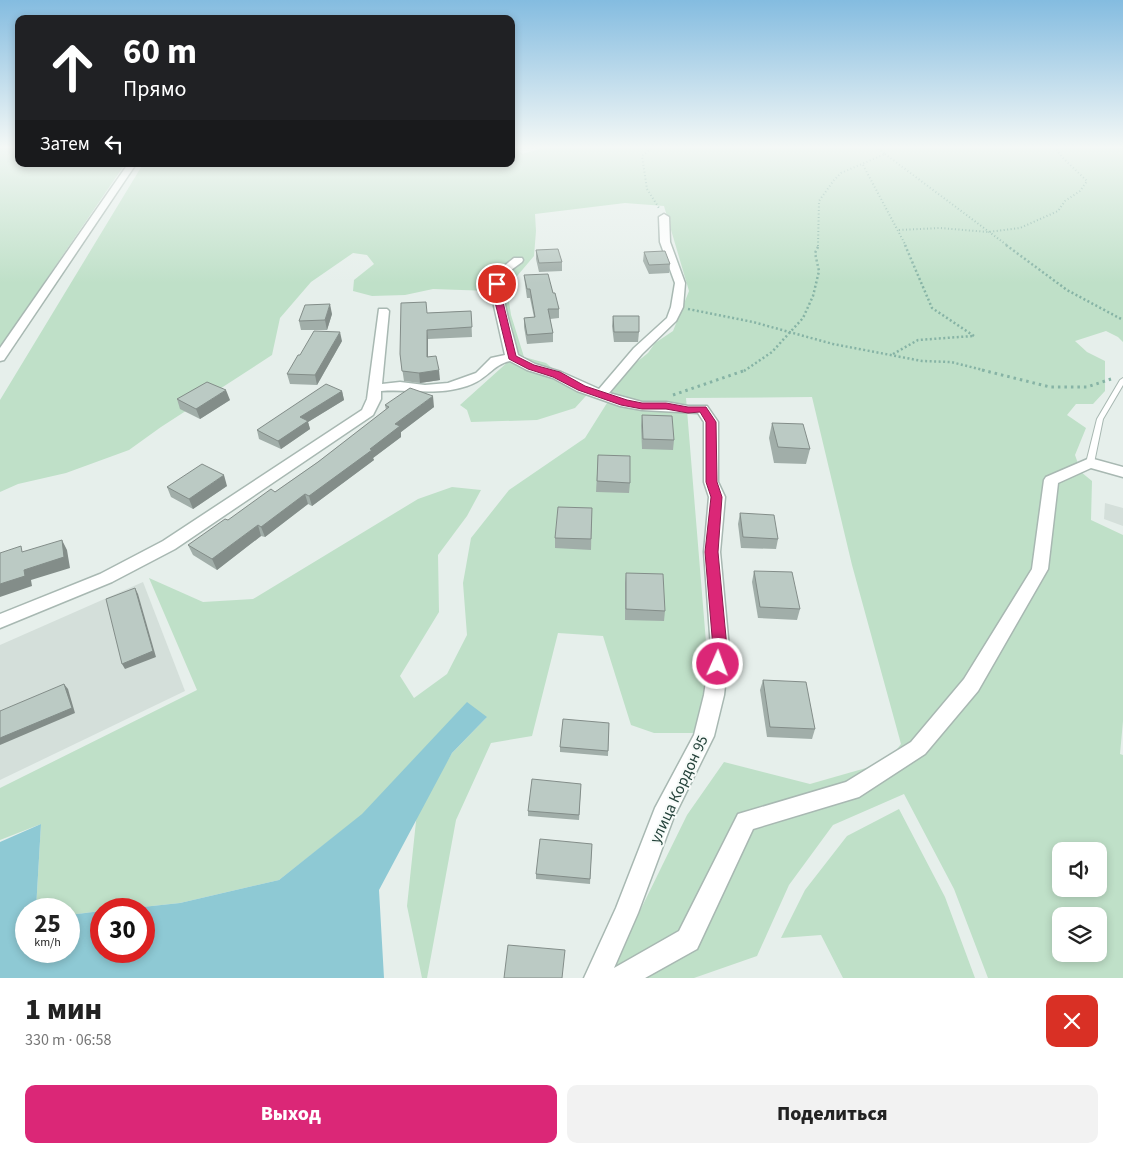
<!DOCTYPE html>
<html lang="ru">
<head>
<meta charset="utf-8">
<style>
	:root { --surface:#fff; --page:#f2f2f2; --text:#222; --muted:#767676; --accent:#db2777 }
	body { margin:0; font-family:"Source Sans 3",sans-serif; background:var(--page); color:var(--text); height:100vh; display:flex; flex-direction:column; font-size:19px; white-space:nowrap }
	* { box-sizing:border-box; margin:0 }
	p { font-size:16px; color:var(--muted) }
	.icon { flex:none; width:28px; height:28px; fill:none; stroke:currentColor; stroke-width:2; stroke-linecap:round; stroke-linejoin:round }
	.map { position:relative; height:978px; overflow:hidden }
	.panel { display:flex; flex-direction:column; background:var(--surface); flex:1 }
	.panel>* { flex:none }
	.banner { position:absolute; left:15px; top:15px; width:500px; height:152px; border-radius:10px; box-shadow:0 2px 8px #0003; background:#202124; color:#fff; overflow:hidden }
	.fabs { position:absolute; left:1052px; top:842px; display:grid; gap:10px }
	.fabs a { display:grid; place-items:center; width:55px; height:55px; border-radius:10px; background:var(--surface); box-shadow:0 2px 8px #0003; font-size:25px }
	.speed { position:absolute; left:15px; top:898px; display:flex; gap:10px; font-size:25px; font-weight:700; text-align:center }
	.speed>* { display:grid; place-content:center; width:65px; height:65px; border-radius:50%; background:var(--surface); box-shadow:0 2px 8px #0003; line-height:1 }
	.speed small { font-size:12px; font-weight:400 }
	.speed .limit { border:8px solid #d22; background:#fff; color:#111 }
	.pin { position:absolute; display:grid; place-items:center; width:42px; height:42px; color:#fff; margin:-21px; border:2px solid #fff; border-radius:50%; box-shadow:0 1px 5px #0007 }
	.me { position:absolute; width:55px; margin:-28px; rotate:2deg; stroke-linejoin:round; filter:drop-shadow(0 0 4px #0008) }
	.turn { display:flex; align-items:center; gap:18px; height:105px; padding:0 25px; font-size:22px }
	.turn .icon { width:65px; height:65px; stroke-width:2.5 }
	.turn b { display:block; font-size:35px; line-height:42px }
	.then { display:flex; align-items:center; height:48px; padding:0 25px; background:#0003; gap:10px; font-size:19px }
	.round { display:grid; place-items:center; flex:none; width:52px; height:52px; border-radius:10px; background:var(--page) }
	.overview { display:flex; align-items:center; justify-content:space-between; height:85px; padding:0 25px }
	h1 { font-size:30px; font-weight:800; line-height:38px }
	.cta { display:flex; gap:10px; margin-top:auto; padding:10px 25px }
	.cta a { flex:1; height:58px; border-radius:10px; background:var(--accent); color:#fff; font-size:20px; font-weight:800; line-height:58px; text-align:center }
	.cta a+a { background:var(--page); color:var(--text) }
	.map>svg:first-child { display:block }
	.built { fill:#d4dfda }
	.green { fill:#bfe0c8; fill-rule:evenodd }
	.water { fill:#8ec9d4 }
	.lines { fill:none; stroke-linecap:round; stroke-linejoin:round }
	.service-casing { stroke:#a8b8b2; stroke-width:2 }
	.minor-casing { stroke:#a8b8b2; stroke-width:3 }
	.path-far2 { stroke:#86b3a5; stroke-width:2; stroke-dasharray:1 2.5; stroke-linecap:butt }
	.path-far1 { stroke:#86b3a5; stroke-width:2.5; stroke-dasharray:2 2.5; stroke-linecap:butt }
	.path { stroke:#86b3a5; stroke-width:3; stroke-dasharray:2.5 4; stroke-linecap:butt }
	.service { fill:#fff; fill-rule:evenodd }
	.minor { fill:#fff; fill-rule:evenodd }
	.wall { fill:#a1aea9 }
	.shaded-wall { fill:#838d89 }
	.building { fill:#bbcac4; stroke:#838d89 }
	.route { fill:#db2777; stroke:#8e194d }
	.labels { text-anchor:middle; stroke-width:4; stroke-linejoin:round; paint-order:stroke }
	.near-street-label { font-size:16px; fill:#24423a; stroke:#f7fbf9 }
</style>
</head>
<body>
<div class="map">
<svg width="1123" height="978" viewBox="0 0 1123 978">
	<rect width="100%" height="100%" fill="#e6efeb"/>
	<!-- built -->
	<g class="built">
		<polygon points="1105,503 1123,508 1123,526 1104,519"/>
		<polygon points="143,582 185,691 0,780 0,645"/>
	</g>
	<!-- green -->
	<g class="green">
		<polygon points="0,146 19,146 19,164 125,164 0,347"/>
		<path d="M 511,146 L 515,146 L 522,154 L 550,146 L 1123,146 L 1123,342 L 1118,337 L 1106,331 L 1075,341 L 1087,352 L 1105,361 L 1105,391 L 1093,404 L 1076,404 L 1067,415 L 1086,428 L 1075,455 L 1081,472 L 1092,481 L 1091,520 L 1123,535 L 1123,721 L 1120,754 L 1123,755 L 1123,978 L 988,978 L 954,889 L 904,794 L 833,825 L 789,885 L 757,956 L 694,978 L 607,978 L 687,815 L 724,762 L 810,784 L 887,762 L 901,744 L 852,565 L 812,397 L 686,398 L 709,679 L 694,733 L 654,733 L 631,725 L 603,636 L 558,633 L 532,736 L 491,743 L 456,820 L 427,978 L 422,978 L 407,906 L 417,812 L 452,753 L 487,717 L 279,880 L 180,903 L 124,909 L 101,909 L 101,911 L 69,915 L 69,909 L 36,909 L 41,824 L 0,840 L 0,788 L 197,690 L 149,578 L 203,602 L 253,599 L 418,499 L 452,487 L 481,490 L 467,516 L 438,555 L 439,612 L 400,676 L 414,698 L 447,674 L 467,635 L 463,583 L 471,538 L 509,490 L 585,438 L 607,403 L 606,387 L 648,353 L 655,343 L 673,331 L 689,291 L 664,206 L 625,203 L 535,214 L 536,231 L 534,256 L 507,288 L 511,315 L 524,357 L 546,363 L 568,381 L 594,387 L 575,408 L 537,420 L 471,422 L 467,410 L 460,405 L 510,360 L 505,325 L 490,291 L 433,289 L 405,295 L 372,296 L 353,291 L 354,280 L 374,264 L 367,255 L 353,253 L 311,282 L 280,318 L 272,355 L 161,427 L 129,450 L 66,473 L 18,484 L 0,492 L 0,400 L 143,164 L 511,164 ZM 1061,851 L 1099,851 L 1099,889 L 1061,889 ZM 1061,916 L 1099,916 L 1099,954 L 1061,954 Z"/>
		<polygon points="899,809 945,897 975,978 843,978 821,935 781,938 805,890 847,836"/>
	</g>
	<!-- water -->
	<polygon class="water" points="467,702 487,717 452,753 379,890 384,978 0,978 0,842 41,824 36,909 26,909 26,951 69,951 69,915 101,911 101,951 144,951 144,909 124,909 180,903 279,880 362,814"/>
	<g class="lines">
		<!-- service casing -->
		<g class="service-casing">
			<polygon id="service" points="1123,378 1123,385 1103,419 1094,463 1093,465 1087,465 1086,463 1097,419 1120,380"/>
		</g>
		<!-- minor casing -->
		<g class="minor-casing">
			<g id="minor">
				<polygon points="128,164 136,164 4,360 0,361 0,348"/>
				<path d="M 664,214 L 669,217 L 670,242 L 685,283 L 683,307 L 676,321 L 642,354 L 609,393 L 642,402 L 666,402 L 688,406 L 707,406 L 718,422 L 718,482 L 725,497 L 720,552 L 729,648 L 724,695 L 714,736 L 673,819 L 638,913 L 614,968 L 679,931 L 738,814 L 846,782 L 911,742 L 964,679 L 1032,569 L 1044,480 L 1046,477 L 1090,458 L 1123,467 L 1123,477 L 1091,468 L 1058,483 L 1048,569 L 978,691 L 925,754 L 859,797 L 753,829 L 697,949 L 645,978 L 584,978 L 616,908 L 655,808 L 694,735 L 704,695 L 711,648 L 704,552 L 709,497 L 704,482 L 704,422 L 698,413 L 642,410 L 620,406 L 577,391 L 553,378 L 527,370 L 510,361 C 492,365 487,380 467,386 C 436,396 412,389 381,391 L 381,399 L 373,415 L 175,549 L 112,582 L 0,628 L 0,614 L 100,574 L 163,541 L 362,410 L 367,399 L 379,309 L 387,309 L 389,311 L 382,384 L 400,382 L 425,385 L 448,383 L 476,373 L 491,358 L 505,355 L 494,306 L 493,275 L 514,258 L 522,258 L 523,260 L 522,262 L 503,276 C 501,303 512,329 518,355 L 535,364 L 561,372 L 599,389 L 634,348 L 667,318 L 671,307 L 675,283 L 660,242 L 659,217 Z"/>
			</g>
		</g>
		<!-- path-far2 -->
		<g class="path-far2">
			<polyline points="654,146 642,156 647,189 659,208"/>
			<polyline points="885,154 1008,246"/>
			<polyline points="863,165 906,246"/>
			<polyline points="899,230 940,228 988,232 1020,228 1058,211 1065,201 1080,191 1087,181 1063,158 1056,149 1058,146"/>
			<polyline points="818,246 819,201 834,180 841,173 885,154 875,146"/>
		</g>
		<!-- path-far1 -->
		<g class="path-far1">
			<polyline points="905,245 932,308 974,336"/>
			<polyline points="1006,245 1067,290 1123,320"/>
			<polyline points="688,309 753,322 833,344 922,361 951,362 987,371"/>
			<polyline points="893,354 918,340 973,336"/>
			<polyline points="744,371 772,352 803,318 813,296 819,271 815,253 819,245"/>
		</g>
		<!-- path -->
		<g class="path">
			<polyline points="982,370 1050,387 1087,387 1111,379"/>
			<polyline points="673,395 746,370"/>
		</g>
		<!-- service -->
		<use href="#service" class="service"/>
		<!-- minor -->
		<use href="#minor" class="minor"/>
	</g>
	<!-- wall -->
	<g class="wall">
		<polygon points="536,250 562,262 562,271 539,272 536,259"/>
		<polygon points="644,252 670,264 669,273 649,274 643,261"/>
		<polygon points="524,275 553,293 559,309 559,318 550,319 553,333 553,342 527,344 524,327 524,318 534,317 530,298 527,298 525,284"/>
		<polygon points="471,311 472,337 428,339 428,357 440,380 420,383 404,381 400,354 428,313"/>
		<polygon points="332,314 327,330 301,330 299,321"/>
		<polygon points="613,316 639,332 638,342 614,342 612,326"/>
		<polygon points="342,341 317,385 290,384 287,374 300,355"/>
		<polygon points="342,391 344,400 308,422 310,429 281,449 259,439 257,430"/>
		<polygon points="177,399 230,400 200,419 180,409"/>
		<polygon points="385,405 434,407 401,432 401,437 373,458 374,460 312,506 308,504 265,537 261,536 217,570 193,555 188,545 275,492 318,462 386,410"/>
		<polygon points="642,415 674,440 673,450 642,449 641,426"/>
		<polygon points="772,423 810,449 806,464 774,463 769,438"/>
		<polygon points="598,455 630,483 629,493 596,492"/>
		<polygon points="227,486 193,509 171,497 167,487"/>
		<polygon points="592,508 591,550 555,548 555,538"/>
		<polygon points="740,513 778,539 776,549 741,548 738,524"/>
		<polygon points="754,571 800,609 797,620 758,618 752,582"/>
		<polygon points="626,573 665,611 664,621 625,620 625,583"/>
		<polygon points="763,680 815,729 812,739 767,737 760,690"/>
		<polygon points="609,723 608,756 560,752 560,747"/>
		<polygon points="581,784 579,820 528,816 528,811"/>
		<polygon points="592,844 590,884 536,879 536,874"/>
	</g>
	<!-- shaded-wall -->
	<g class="shaded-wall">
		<polygon points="330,304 332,314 327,330 325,320"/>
		<polygon points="427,330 428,339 428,366 427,357"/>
		<polygon points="340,332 342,341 317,385 315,375"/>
		<polygon points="439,370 440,380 420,383 419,373"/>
		<polygon points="226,390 230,400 200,419 196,409"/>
		<polygon points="342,391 344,400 308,422 310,429 281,449 278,441 300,417"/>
		<polygon points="433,396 434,407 401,432 401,437 373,458 374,460 312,506 309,496 370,449 395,424"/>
		<polygon points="224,475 227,486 193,509 189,499"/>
		<polygon points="305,494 308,504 265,537 261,527"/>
		<polygon points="258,525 261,536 217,570 212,559"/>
		<polygon points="62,540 67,550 70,568 31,580 32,586 0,597 0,584 24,570"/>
		<polygon points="135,588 138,594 156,657 125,669 122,664"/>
		<polygon points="64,684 68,689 75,713 0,745 0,738"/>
	</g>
	<!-- building -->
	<g class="building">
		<polygon points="558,249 562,262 539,263 536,250"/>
		<polygon points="665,251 670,264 649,265 644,252"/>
		<polygon points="548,274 553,293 555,293 559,309 548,309 553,333 527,335 524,318 535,317 530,289 527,289 524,275"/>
		<polygon points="426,302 427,313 471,311 472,327 427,330 427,357 436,356 439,370 419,373 402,371 400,354 401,303"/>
		<polygon points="330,304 325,320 299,321 305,305"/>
		<polygon points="613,316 639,316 639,332 614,332"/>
		<polygon points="314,331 340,332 315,375 287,374 298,355 300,355"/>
		<polygon points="207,382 226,390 196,409 177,399"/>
		<polygon points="326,384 342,391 300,417 308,421 278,441 257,430"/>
		<polygon points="410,388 433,396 395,424 400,426 370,449 372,450 309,496 305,494 261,527 258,525 212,559 188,545 225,519 228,520 271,489 275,492 318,462 389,407 385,405"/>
		<polygon points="642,415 672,416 674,440 643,439"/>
		<polygon points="772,423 803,424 810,449 778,447"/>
		<polygon points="598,455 630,456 630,483 597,481"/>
		<polygon points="202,464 224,475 189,499 167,487"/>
		<polygon points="558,507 592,508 591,539 555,538"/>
		<polygon points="740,513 774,515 778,539 743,537"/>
		<polygon points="62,540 64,557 24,570 25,576 0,584 0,553 21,546 22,552"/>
		<polygon points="754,571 792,572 800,609 760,607"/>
		<polygon points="626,573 663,574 665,611 626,609"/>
		<polygon points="135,588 153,651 122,664 106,599"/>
		<polygon points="763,680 806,682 815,729 770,727"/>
		<polygon points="64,684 72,708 0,738 0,711"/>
		<polygon points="563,719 609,723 608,751 560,747"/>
		<polygon points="532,779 581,784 579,815 528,811"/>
		<polygon points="540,839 592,844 590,879 536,874"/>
		<polygon points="508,945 565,950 562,978 504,978"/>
	</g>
	<!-- sky -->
	<linearGradient id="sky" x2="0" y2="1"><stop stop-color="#84bce0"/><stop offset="0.52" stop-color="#f4f8f6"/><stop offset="1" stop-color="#f4f8f6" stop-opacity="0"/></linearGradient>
	<rect width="1123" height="283" fill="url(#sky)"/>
	<!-- route -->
	<polygon class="route" points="497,281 501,284 503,302 516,356 534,365 560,372 585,386 627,400 642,403 666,403 688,407 706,407 716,422 717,482 722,497 718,552 727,648 723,668 718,670 713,668 711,664 713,648 705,552 711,497 706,482 706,422 700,412 688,413 666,409 642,409 621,405 578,390 553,377 528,369 509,359 495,302 493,284"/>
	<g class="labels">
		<!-- near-street labels -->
		<g class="near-street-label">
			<text transform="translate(678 789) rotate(-65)" y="6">улица Кордон 95</text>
		</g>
	</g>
</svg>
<div class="fabs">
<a><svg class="icon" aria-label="sound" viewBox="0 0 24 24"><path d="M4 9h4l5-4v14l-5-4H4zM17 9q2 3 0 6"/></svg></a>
<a><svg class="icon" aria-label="layers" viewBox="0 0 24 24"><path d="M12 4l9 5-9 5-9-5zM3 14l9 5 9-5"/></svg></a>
</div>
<div class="speed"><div>25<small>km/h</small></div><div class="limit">30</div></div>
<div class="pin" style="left:497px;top:284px;background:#d93025"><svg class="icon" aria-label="arrive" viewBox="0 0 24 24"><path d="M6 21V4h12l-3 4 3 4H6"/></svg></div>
<svg class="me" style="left:718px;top:664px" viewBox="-20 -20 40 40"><circle r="17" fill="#db2777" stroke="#fff" stroke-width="3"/><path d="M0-11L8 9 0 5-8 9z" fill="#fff"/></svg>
<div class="banner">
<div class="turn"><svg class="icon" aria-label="ahead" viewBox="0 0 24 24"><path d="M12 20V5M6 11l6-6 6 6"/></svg><div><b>60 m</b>Прямо</div></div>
<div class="then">Затем<svg class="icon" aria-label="left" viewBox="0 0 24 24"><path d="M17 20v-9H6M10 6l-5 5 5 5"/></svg></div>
</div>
</div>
<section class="panel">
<div class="overview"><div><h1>1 мин</h1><p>330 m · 06:58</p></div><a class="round" style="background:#d93025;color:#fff"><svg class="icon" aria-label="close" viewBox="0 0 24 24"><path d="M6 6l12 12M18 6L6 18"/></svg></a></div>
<div class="cta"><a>Выход</a><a>Поделиться</a></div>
</section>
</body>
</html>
